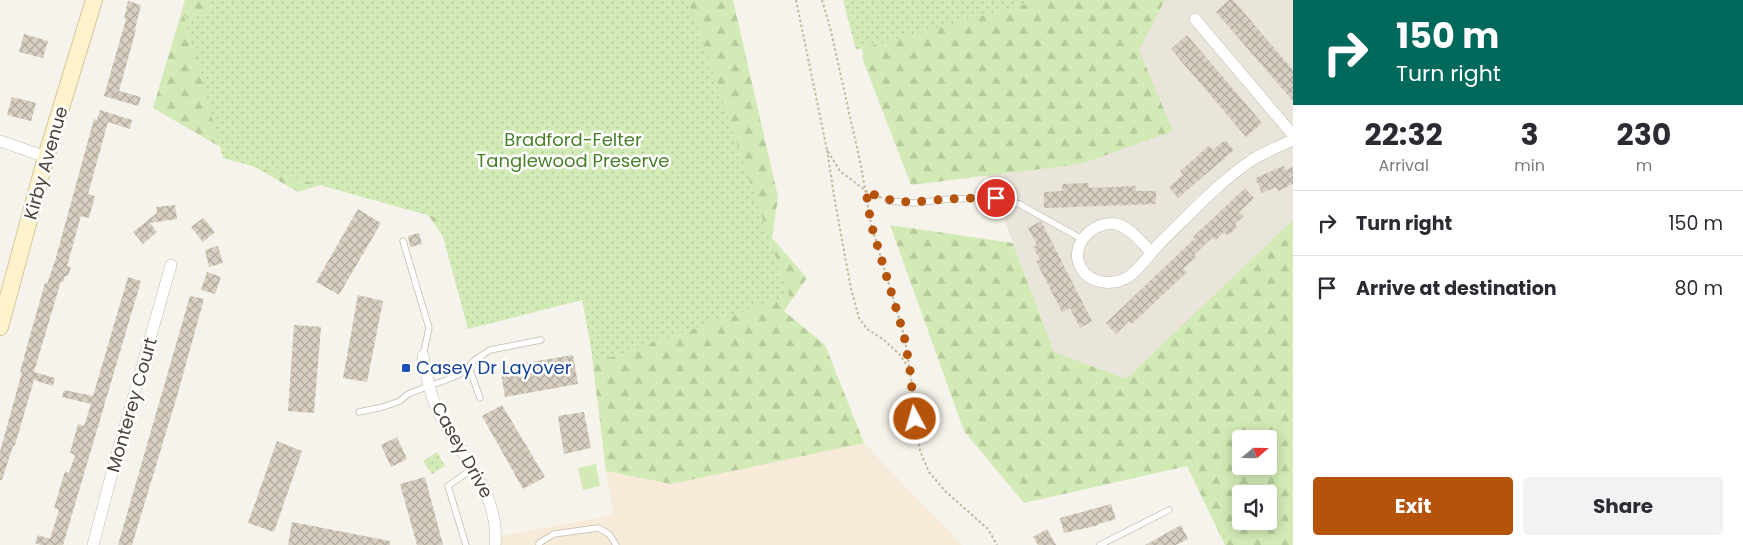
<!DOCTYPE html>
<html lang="en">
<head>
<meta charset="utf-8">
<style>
	:root { --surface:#fff; --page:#f2f2f3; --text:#2b2b33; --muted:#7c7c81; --line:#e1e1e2; --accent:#b45309 }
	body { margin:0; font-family:Poppins,sans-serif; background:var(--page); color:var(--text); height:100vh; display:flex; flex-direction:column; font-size:19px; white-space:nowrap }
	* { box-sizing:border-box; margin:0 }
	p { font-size:16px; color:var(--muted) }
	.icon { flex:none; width:28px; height:28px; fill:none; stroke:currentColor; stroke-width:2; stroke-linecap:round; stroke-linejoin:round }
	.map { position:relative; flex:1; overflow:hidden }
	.drawer { display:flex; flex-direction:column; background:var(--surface); width:450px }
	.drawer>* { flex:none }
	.banner { background:#00695c; color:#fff; overflow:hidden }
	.needle { width:32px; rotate:70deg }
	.fabs { position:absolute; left:1232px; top:430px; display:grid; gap:10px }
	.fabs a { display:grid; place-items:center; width:45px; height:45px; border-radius:5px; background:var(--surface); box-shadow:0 2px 12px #0003; font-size:25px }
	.pin { position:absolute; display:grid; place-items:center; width:42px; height:42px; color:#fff; margin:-21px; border:2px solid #fff; border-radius:50%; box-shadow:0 1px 5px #0007 }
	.me { position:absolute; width:55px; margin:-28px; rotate:354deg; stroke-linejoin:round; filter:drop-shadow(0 0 4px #0008) }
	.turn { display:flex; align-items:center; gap:18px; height:105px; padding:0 20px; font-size:22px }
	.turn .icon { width:65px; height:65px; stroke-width:2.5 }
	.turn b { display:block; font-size:35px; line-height:42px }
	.eta { display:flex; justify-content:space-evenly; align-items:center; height:85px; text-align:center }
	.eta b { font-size:30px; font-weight:700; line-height:35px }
	.button { display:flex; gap:10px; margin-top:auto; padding:10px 20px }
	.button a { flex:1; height:58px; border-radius:5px; background:var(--accent); color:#fff; font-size:20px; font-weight:700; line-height:58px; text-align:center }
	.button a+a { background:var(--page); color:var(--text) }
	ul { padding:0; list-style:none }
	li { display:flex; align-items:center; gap:15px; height:65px; padding:0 20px; border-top:1px solid var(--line) }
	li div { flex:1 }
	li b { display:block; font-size:19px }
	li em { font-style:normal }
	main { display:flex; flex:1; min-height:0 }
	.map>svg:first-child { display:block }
	.residential { fill:#eae5da }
	.commercial { fill:#f7ead8 }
	.grass { fill:#d2eab5 }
	.forest { fill:url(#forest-firs); fill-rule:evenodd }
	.park { fill:url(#park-dots) }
	.building { fill:url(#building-cross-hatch) }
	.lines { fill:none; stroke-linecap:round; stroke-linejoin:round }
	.lane-casing { stroke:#c2bbae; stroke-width:7 }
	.street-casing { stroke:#c2bbae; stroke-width:12 }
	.secondary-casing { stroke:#d6c79b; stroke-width:18 }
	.path { stroke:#c4b79f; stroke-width:2; stroke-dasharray:2.5 2.5; stroke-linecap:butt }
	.lane { stroke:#fff; stroke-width:5.5 }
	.street { stroke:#fff; stroke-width:11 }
	.secondary { stroke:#fff3cd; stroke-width:16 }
	.route { stroke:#b45309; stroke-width:9; stroke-dasharray:0 16.2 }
	.transit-dot { fill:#1a4fb4; stroke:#fff; stroke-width:2 }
	.labels { text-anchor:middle; stroke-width:5; stroke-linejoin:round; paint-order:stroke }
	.park-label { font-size:18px; fill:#4a7f2a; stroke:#fff }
	.street-label { font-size:18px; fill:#4b4439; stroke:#fff }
	.transit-label { font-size:18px; fill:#164399; stroke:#fff; text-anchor:start }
</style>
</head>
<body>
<main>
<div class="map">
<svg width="1293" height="545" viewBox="0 0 1293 545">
	<defs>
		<pattern id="forest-firs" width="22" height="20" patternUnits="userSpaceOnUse" patternTransform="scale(1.25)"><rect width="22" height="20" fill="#d2eab5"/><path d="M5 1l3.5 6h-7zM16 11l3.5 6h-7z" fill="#b6ca9c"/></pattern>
		<pattern id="park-dots" width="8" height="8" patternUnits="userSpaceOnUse" patternTransform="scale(1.25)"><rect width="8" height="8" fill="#d2eab5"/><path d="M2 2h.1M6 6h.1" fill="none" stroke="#b6ca9c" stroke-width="1.8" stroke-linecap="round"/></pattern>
		<pattern id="building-cross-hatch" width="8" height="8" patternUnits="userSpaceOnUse" patternTransform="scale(1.25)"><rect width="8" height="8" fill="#d8cfc1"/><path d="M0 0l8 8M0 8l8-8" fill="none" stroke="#b1aa9e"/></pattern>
	</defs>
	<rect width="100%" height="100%" fill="#f6f3ec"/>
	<!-- residential -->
	<polygon class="residential" points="1066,0 1293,0 1293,369 1066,385 988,175"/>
	<!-- commercial -->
	<polygon class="commercial" points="864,443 962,545 495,545 496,537 614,515 606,471 671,484"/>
	<!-- grass -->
	<polygon class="grass" points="596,464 600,486 583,490 578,468"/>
	<!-- forest -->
	<g class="forest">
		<polygon points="185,0 733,0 778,197 772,238 807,278 784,311 825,345 864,443 671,484 606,471 584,291 489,306 393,162 298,192 153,108"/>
		<polygon points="858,0 1165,0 1139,50 1173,131 1081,164 911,185 863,60"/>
		<path d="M 1293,220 L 1293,545 L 1225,545 L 1187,466 L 1024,503 L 964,431 L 890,225 L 1013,243 L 1054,352 L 1126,379 ZM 1241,439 L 1269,439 L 1269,466 L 1241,466 ZM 1241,494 L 1269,494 L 1269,521 L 1241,521 Z"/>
	</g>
	<!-- park -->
	<g class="park">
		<polygon points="212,0 688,0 789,296 594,363 582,300 468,329 438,218 223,158 184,16 208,12"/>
		<polygon points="843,0 1041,0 856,50"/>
		<polygon points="437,452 445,466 432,474 423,461"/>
	</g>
	<!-- building -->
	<g class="building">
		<polygon points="1229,0 1233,0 1293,70 1293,101 1216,12"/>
		<polygon points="128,1 141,5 135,29 136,30 119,91 141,97 138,106 104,96 126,19 124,19"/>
		<polygon points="24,34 48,41 43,58 19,52"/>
		<polygon points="1187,35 1262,123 1246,137 1171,49"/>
		<polygon points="12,97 36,103 31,121 7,115"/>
		<polygon points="100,110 132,120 130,129 108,122 88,194 95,196 89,218 81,216 67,266 71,267 68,276 65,276 63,282 61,281 34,372 55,378 53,386 34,380 15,445 13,446 2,480 0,480 0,452 22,372 20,372 31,332 45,283 47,284 55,261 94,119 97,120"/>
		<polygon points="1225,140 1234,150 1178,198 1169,187 1183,175 1180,171 1209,146 1213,150"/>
		<polygon points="1284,166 1286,170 1293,167 1293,184 1278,191 1276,187 1262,193 1255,178"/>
		<polygon points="1088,183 1089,188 1136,186 1136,191 1156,191 1156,204 1044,208 1044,192 1062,191 1062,184"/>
		<polygon points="1245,188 1254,198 1239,212 1244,216 1235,224 1237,227 1228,236 1224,232 1216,240 1213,237 1194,255 1196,257 1183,269 1187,272 1132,324 1129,321 1116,334 1106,323 1194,239 1193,237"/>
		<polygon points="175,205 177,219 150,223 157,232 143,244 133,232 157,213 156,207"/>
		<polygon points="358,209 381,223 339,295 316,282"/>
		<polygon points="203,218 215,232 203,242 191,227"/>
		<polygon points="1041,221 1092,321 1080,328 1070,308 1062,312 1036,261 1040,260 1033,247 1037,245 1028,228"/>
		<polygon points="419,233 422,244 410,247 408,236"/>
		<polygon points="218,246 223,263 209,267 205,250"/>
		<polygon points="207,272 221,277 215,294 201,290"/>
		<polygon points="128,277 141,281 63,545 41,545 35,543 38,535 50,539 59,510 54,508 65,471 69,473 75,455 70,453 78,424 84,426 91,404 62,397 64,390 93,396"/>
		<polygon points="358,295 383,301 367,382 343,378"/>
		<polygon points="190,296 204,299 177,396 132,545 118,545"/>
		<polygon points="294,325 321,327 314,413 288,411"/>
		<polygon points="573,355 578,384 505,397 500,367"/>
		<polygon points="502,405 545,477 523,489 482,416"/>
		<polygon points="584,412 591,448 564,454 558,416"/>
		<polygon points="397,437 407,459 391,467 381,445"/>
		<polygon points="277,441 302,451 274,532 248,523"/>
		<polygon points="425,477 443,545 417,545 400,484"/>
		<polygon points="1111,504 1116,519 1098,524 1099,525 1064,533 1060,518"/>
		<polygon points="292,522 390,541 390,545 288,545"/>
		<polygon points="1181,525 1188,539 1176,545 1145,545"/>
		<polygon points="1047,529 1056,545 1038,545 1033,537"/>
	</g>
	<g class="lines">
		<!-- lane casing -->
		<g class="lane-casing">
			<g id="lane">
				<polyline points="888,201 914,203 949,199 996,198 1019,204 1082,239"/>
				<polyline points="403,241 429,328 423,356"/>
				<polyline points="469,367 480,398"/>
				<polyline points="359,412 383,407 400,401 408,394 429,386 449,379 460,374 469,367 473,361 490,350 541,340"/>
				<polyline points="466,545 448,486 472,469"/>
				<polyline points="539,545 539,543 554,534 598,528 609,534 616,545"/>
				<polyline points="1100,545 1169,510"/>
			</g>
		</g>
		<!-- street casing -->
		<g class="street-casing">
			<g id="street">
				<polyline points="1195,19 1293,135"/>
				<polyline points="0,141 46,157"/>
				<path d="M 1151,252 C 1141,242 1130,227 1116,224 C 1093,220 1068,246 1081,268 C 1090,284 1113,286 1128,277 C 1138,271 1152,251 1162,241 C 1189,215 1220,181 1252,160 C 1265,152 1279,146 1293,140"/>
				<path d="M 423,356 C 427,376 430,397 440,415 C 462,458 500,494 495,545"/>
				<polyline points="93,545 114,465 171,265"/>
			</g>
		</g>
		<!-- secondary casing -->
		<g class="secondary-casing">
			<polyline id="secondary" points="0,327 46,157 94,0"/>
		</g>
		<!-- path -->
		<g class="path">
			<polyline points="796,0 827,150 840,171 866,191 882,198"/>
			<polyline points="822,0 830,27 861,166 871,224 904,335 910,370 920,451 929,472 946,492 988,529 997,545"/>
			<polyline points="827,150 834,196 851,289 859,318 867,329 884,340 900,355 909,368"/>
		</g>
		<!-- lane -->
		<use href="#lane" class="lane"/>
		<!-- street -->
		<use href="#street" class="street"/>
		<!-- secondary -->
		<use href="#secondary" class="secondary"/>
	</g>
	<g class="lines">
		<!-- route -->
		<path class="route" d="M 915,419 L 910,370 L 904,335 L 871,224 L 866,191 C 899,207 915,201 950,199 C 965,198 981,198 996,198"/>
	</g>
	<!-- markers -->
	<rect class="transit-dot" x="401" y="363" width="10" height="10" rx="2.5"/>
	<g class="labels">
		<!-- park labels -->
		<g class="park-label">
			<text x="573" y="146">Bradford-Felter<tspan x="573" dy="21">Tanglewood Preserve</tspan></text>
		</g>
		<!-- street labels -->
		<g class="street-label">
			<text transform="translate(46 163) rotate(-74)" y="6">Kirby Avenue</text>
			<text transform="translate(132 405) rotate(-74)" y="6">Monterey Court</text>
			<text transform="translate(462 450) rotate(61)" y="6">Casey Drive</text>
		</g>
		<!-- transit labels -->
		<g class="transit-label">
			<text x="416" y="374">Casey Dr Layover</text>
		</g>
	</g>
</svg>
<div class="fabs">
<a><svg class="needle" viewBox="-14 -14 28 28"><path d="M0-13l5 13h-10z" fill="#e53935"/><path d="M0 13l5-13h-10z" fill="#7c7c81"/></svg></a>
<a><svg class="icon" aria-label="sound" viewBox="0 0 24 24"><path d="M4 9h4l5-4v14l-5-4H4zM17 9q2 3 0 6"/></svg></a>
</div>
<div class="pin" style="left:996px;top:198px;background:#d93025"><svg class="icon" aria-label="arrive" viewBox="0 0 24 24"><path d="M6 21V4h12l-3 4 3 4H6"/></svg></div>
<svg class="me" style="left:915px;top:419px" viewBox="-20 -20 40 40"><circle r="17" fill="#b45309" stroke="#fff" stroke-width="3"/><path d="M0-11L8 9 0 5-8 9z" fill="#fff"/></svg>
</div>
<section class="drawer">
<div class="banner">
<div class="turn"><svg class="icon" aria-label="right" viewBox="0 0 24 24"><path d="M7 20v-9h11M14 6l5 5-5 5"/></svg><div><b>150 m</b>Turn right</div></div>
</div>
<div class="eta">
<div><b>22:32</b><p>Arrival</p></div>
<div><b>3</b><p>min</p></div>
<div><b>230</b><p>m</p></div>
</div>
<ul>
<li><svg class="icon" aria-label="right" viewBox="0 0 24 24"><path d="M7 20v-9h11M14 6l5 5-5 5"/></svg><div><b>Turn right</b></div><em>150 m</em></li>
<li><svg class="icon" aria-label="arrive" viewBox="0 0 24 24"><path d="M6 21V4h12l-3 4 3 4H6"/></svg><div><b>Arrive at destination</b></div><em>80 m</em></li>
</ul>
<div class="button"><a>Exit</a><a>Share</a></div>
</section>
</main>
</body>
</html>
